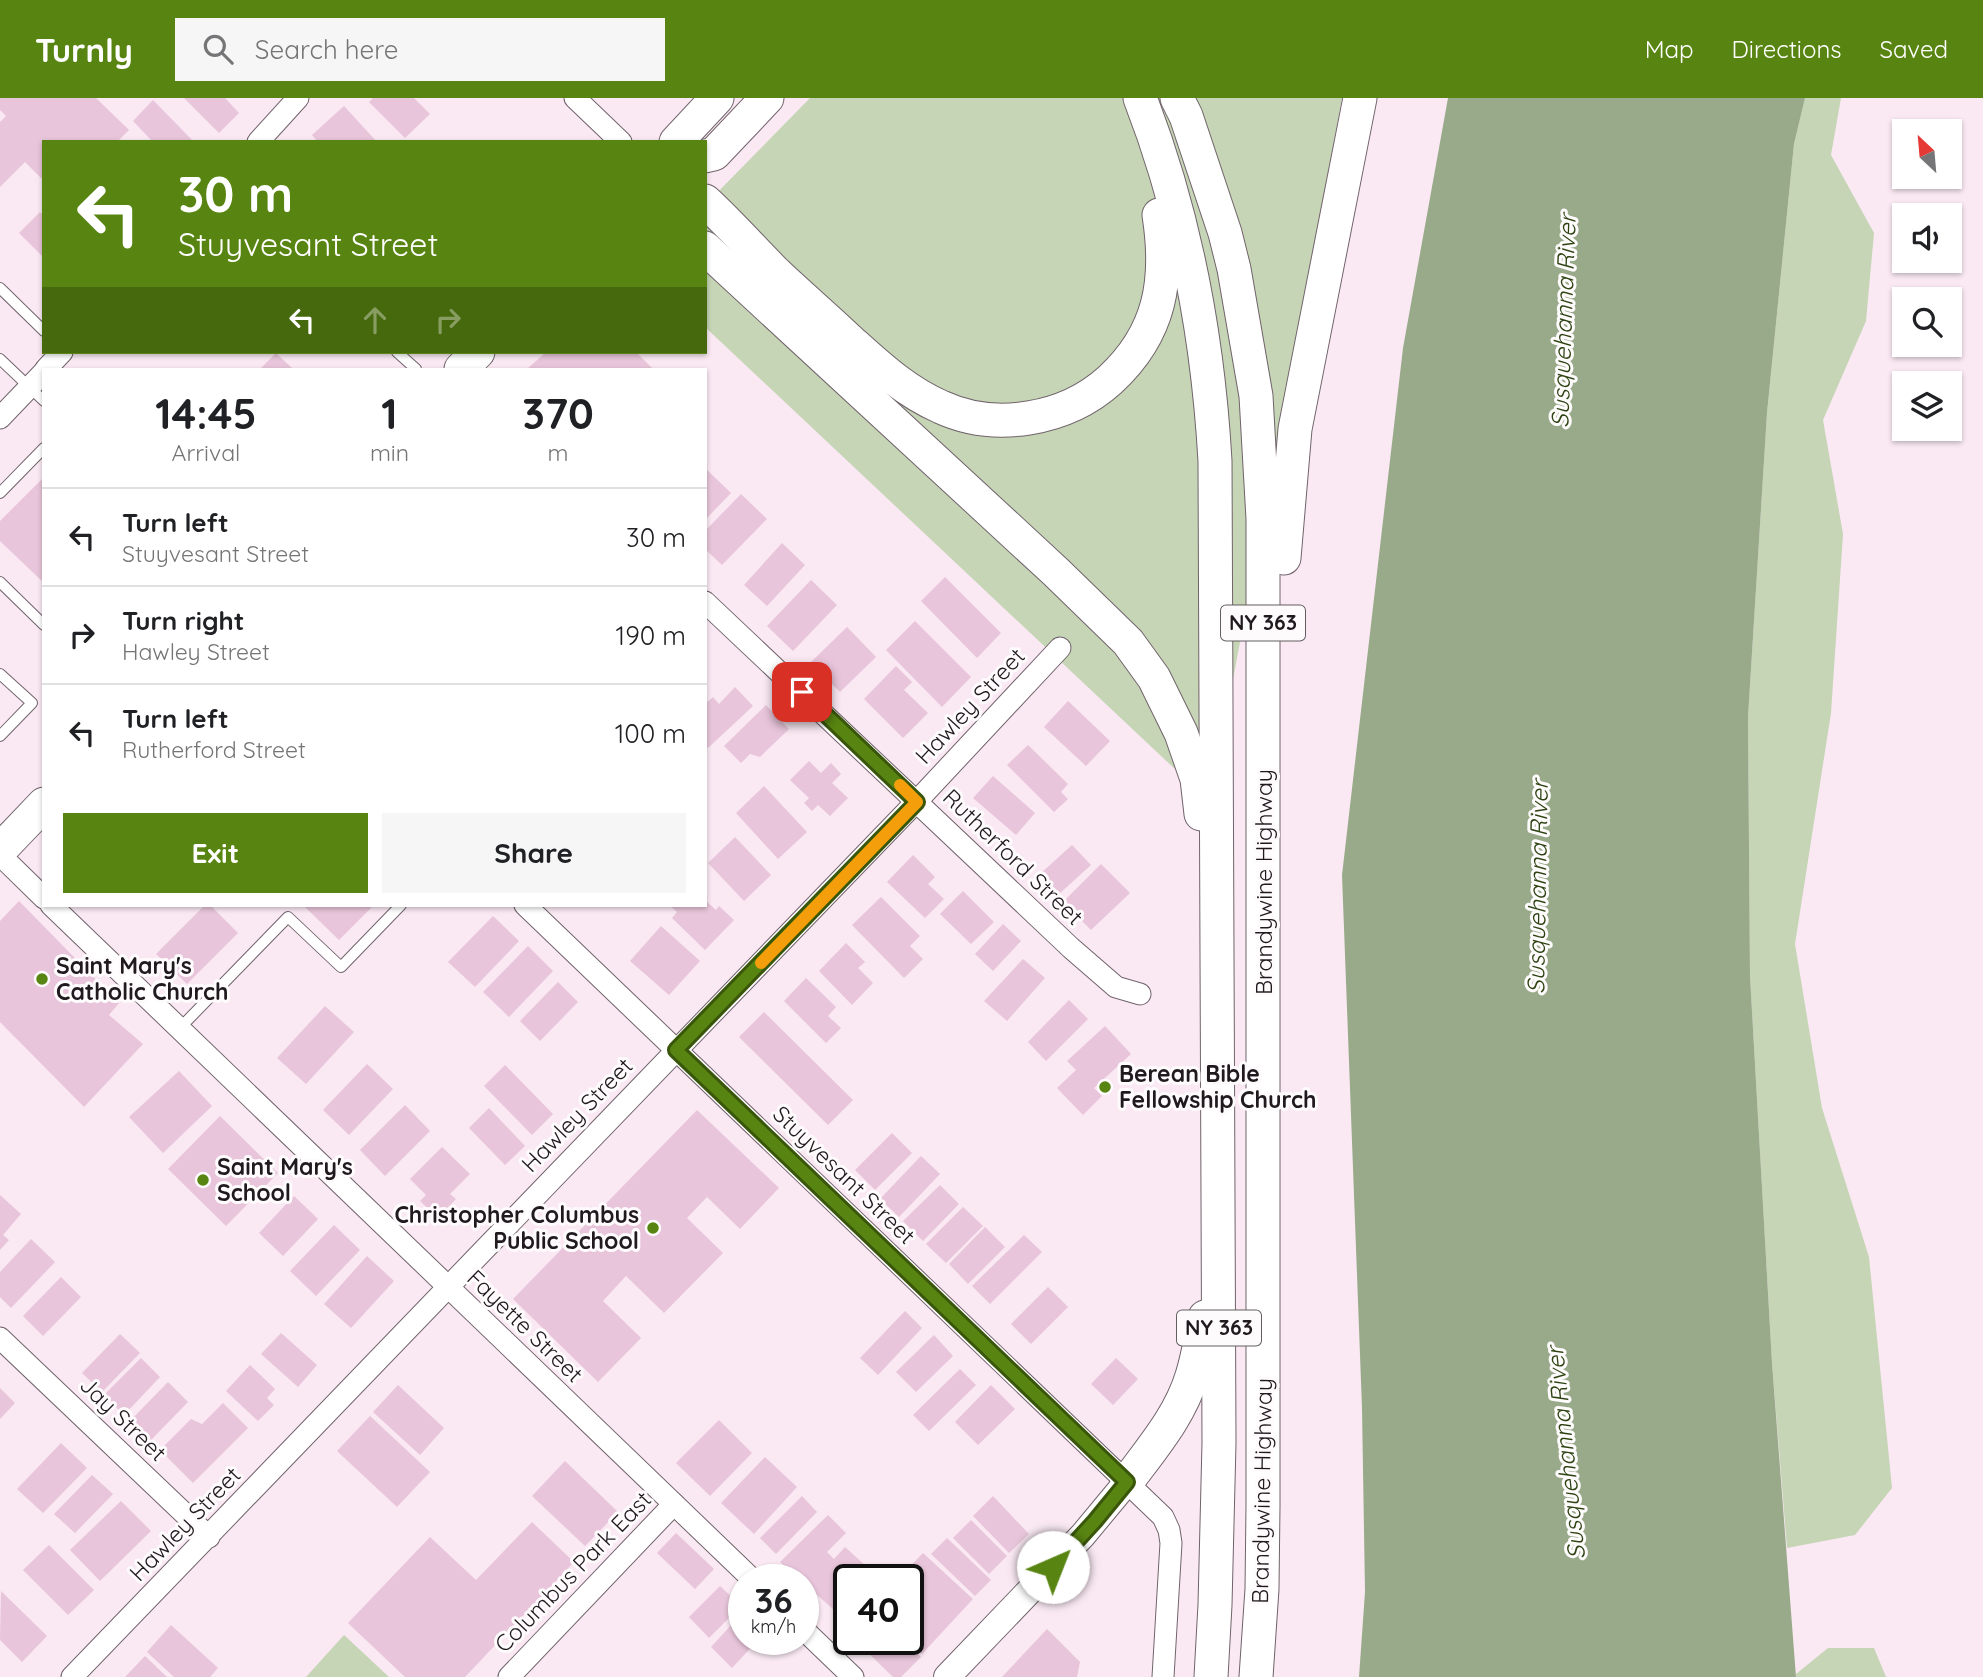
<!DOCTYPE html>
<html lang="en">
<head>
<meta charset="utf-8">
<style>
	:root { --surface:#fff; --page:#f6f6f6; --text:#202124; --muted:#757577; --line:#e0e0e0; --accent:#588411 }
	body { margin:0; font-family:Quicksand,sans-serif; background:var(--page); color:var(--text); height:100vh; display:flex; flex-direction:column; font-size:26px; white-space:nowrap }
	* { box-sizing:border-box; margin:0 }
	p { font-size:23px; color:var(--muted) }
	.icon { flex:none; width:38px; height:38px; fill:none; stroke:currentColor; stroke-width:2; stroke-linecap:round; stroke-linejoin:round }
	.map { position:relative; flex:1; overflow:hidden }
	.sheet { position:absolute; left:42px; top:270px; width:665px; height:539px; display:flex; flex-direction:column; background:var(--surface); border-radius:0px; box-shadow:0 2px 5px #0004 }
	.sheet>* { flex:none }
	.top-card { position:absolute; left:42px; top:42px; width:665px; height:214px; border-radius:0px; box-shadow:0 2px 5px #0004; background:#588411; color:#fff; overflow:hidden }
	.needle { width:46px; rotate:334deg }
	.tools { position:absolute; left:1892px; top:21px; display:grid; gap:14px }
	.tools a { display:grid; place-items:center; width:70px; height:70px; border-radius:0px; background:var(--surface); box-shadow:0 2px 5px #0004; font-size:35px }
	.speed { position:absolute; left:728px; top:1466px; display:flex; gap:14px; font-size:35px; font-weight:700; text-align:center }
	.speed>* { display:grid; place-content:center; width:91px; height:91px; border-radius:50%; background:var(--surface); box-shadow:0 2px 5px #0004; line-height:1 }
	.speed small { font-size:18px; font-weight:400 }
	.speed .limit { border:4px solid #111; border-radius:10px; background:#fff; color:#111 }
	.pin { position:absolute; display:grid; place-items:center; width:60px; height:60px; color:#fff; margin:-30px; border-radius:14px; box-shadow:0 4px 10px #0006 }
	.me { position:absolute; width:77px; margin:-38px; rotate:44deg; stroke-linejoin:round; filter:drop-shadow(0 0 5px #0008) }
	.turn { display:flex; align-items:center; gap:24px; height:147px; padding:0 21px; font-size:32px }
	.turn .icon { width:91px; height:91px; stroke-width:2.5 }
	.turn b { display:block; font-size:49px; line-height:60px }
	.lanes { display:flex; align-items:center; height:66px; padding:0 21px; background:#0003; justify-content:center; gap:35px; direction:ltr }
	.lanes .off { opacity:.35 }
	.eta { display:flex; justify-content:space-evenly; align-items:center; height:119px; text-align:center }
	.eta b { font-size:42px; font-weight:800; line-height:49px }
	.action { display:flex; gap:14px; margin-top:auto; padding:14px 21px }
	.action a { flex:1; height:80px; border-radius:0px; background:var(--accent); color:#fff; font-size:28px; font-weight:800; line-height:80px; text-align:center }
	.action a+a { background:var(--page); color:var(--text) }
	ul { padding:0; list-style:none }
	li { display:flex; align-items:center; gap:21px; height:98px; padding:0 21px; border-top:2px solid var(--line) }
	li div { flex:1 }
	li b { display:block; font-size:26px }
	li em { font-style:normal }
	header { display:flex; align-items:center; gap:42px; box-sizing:border-box; height:98px; padding:0 35px; background:var(--accent); color:#fff }
	header strong { font-size:33px }
	nav { display:flex; gap:38px; margin-inline-start:auto; font-size:24px }
	.search { width:490px; height:63px; background:var(--page); display:flex; align-items:center; gap:18px; box-sizing:border-box; padding:0 24px; border-radius:0px; color:var(--muted); font-size:26px }
	.map>svg:first-child { display:block }
	.green { fill:#c5d5b5 }
	.water { fill:#99aa8a }
	.building { fill:#e8c5da }
	.lines { fill:none; stroke-linecap:round; stroke-linejoin:round }
	.service-casing { stroke:#71636b; stroke-width:12 }
	.minor-casing { stroke:#71636b; stroke-width:23 }
	.tertiary-casing { stroke:#71636b; stroke-width:28 }
	.primary-casing { stroke:#71636b; stroke-width:35 }
	.service { stroke:#fff; stroke-width:10 }
	.minor { stroke:#fff; stroke-width:21 }
	.tertiary { stroke:#fff; stroke-width:26 }
	.primary { stroke:#fff; stroke-width:33 }
	.route-casing { stroke:#39560b; stroke-width:18 }
	.route { stroke:#588411; stroke-width:12 }
	.slow { stroke:#f59e0b; stroke-width:12 }
	.poi-dot { fill:#588411; stroke:#fefbfd; stroke-width:2.5 }
	.labels { text-anchor:middle; stroke-width:6; stroke-linejoin:round; paint-order:stroke }
	.shield { fill:#fefbfd; stroke:#635e61; stroke-width:2 }
	.shield-label { font-size:21px; font-weight:bold; fill:#201a1e }
	.street-label { font-size:23px; fill:#201a1e; stroke:#fefbfd }
	.poi-label { font-size:23px; font-weight:bold; fill:#201a1e; stroke:#fefbfd; text-anchor:start }
	.water-label { font-size:24px; font-style:italic; fill:#2e4311; stroke:#fefbfd }
</style>
</head>
<body>
<header>
<strong>Turnly</strong>
<div class="search"><svg class="icon" aria-label="search" viewBox="0 0 24 24"><circle cx="10" cy="10" r="6"/><path d="M15 15l6 6"/></svg>Search here</div>
<nav><a>Map</a><a>Directions</a><a>Saved</a></nav>
</header>
<div class="map">
<svg width="1983" height="1579" viewBox="0 0 1983 1579">
	<rect width="100%" height="100%" fill="#fae9f3"/>
	<!-- green -->
	<g class="green">
		<polygon points="810,0 1342,0 1210,704 705,229 705,107"/>
		<polygon points="1805,0 1841,0 1831,57 1874,135 1866,223 1823,322 1843,436 1831,615 1795,846 1822,1010 1869,1159 1892,1390 1855,1437 1787,1450 1772,1265 1750,878 1748,619 1767,315 1794,46"/>
		<polygon points="344,1537 389,1579 306,1579"/>
		<polygon points="1828,1550 1874,1550 1886,1579 1796,1579 1796,1576"/>
	</g>
	<!-- water -->
	<polygon class="water" points="1448,0 1805,0 1794,46 1767,315 1748,619 1750,878 1772,1265 1796,1579 1359,1579 1365,1494 1362,1310 1342,777 1403,250"/>
	<!-- building -->
	<g class="building">
		<polygon points="0,0 96,0 129,32 117,44 44,44 44,83 25,64 0,89 0,24 6,18 0,12"/>
		<polygon points="184,0 225,0 239,15 219,35"/>
		<polygon points="373,0 414,0 430,16 405,40 369,4"/>
		<polygon points="153,2 194,44 153,44 133,23"/>
		<polygon points="344,8 377,44 318,44 312,37"/>
		<polygon points="40,114 44,118 44,160 19,135"/>
		<polygon points="546,254 636,254 653,271 527,271"/>
		<polygon points="276,255 293,271 260,271"/>
		<polygon points="705,370 731,395 705,422"/>
		<polygon points="44,379 44,485 0,443 0,423"/>
		<polygon points="741,396 767,421 722,467 705,451 705,433"/>
		<polygon points="782,445 805,467 767,508 744,487"/>
		<polygon points="945,479 1001,535 977,560 921,503"/>
		<polygon points="811,482 837,507 793,553 767,528"/>
		<polygon points="915,523 971,579 942,609 886,552"/>
		<polygon points="847,529 876,559 840,594 810,565"/>
		<polygon points="896,568 912,584 904,592 928,615 903,640 864,601"/>
		<polygon points="735,589 753,608 708,650 705,648 705,606 713,599 719,606"/>
		<polygon points="1068,603 1110,643 1086,668 1044,629"/>
		<polygon points="766,607 789,631 760,659 750,656 741,665 724,648"/>
		<polygon points="1028,647 1068,686 1061,694 1068,701 1054,714 1007,667"/>
		<polygon points="809,663 821,675 831,665 841,676 832,685 848,700 830,718 818,707 812,713 804,705 809,700 790,682"/>
		<polygon points="993,678 1035,715 1016,737 973,700"/>
		<polygon points="764,688 807,734 778,761 736,715"/>
		<polygon points="735,739 771,777 744,803 708,765"/>
		<polygon points="1072,747 1091,767 1059,796 1040,776"/>
		<polygon points="913,757 935,779 928,786 944,801 925,820 887,784"/>
		<polygon points="1101,766 1130,795 1091,832 1063,804"/>
		<polygon points="963,793 994,824 971,846 940,816"/>
		<polygon points="881,799 920,838 910,848 923,861 904,880 852,827"/>
		<polygon points="705,802 716,812 719,808 734,822 705,852 672,820 677,814 669,807 705,807"/>
		<polygon points="19,803 119,905 109,917 143,946 84,1009 0,924 0,823"/>
		<polygon points="205,807 210,807 238,835 187,886 156,856"/>
		<polygon points="303,807 374,807 339,842"/>
		<polygon points="493,818 519,843 475,889 448,864"/>
		<polygon points="1003,826 1021,843 993,873 975,856"/>
		<polygon points="661,828 700,863 669,897 630,863"/>
		<polygon points="846,845 865,864 858,870 873,885 852,907 819,873"/>
		<polygon points="528,848 553,873 509,919 483,894"/>
		<polygon points="1023,861 1045,880 1007,923 984,903"/>
		<polygon points="806,880 836,909 828,918 841,930 826,945 784,903"/>
		<polygon points="558,884 578,904 540,943 520,923"/>
		<polygon points="1069,902 1088,921 1046,963 1028,944"/>
		<polygon points="325,908 354,934 306,986 277,960"/>
		<polygon points="764,914 853,1002 828,1027 739,939"/>
		<polygon points="1105,928 1131,956 1094,990 1102,998 1083,1017 1057,990 1076,972 1067,963"/>
		<polygon points="367,966 393,991 349,1037 323,1012"/>
		<polygon points="505,967 553,1016 532,1037 484,988"/>
		<polygon points="179,973 212,1008 163,1055 129,1019"/>
		<polygon points="405,1007 430,1033 385,1078 360,1052"/>
		<polygon points="489,1010 525,1048 505,1067 469,1030"/>
		<polygon points="697,1012 779,1090 740,1131 707,1099 687,1120 723,1155 664,1215 626,1178 603,1203 641,1240 598,1284 513,1201"/>
		<polygon points="220,1018 278,1075 226,1128 168,1071"/>
		<polygon points="892,1035 912,1055 875,1092 855,1072"/>
		<polygon points="442,1049 470,1076 450,1096 456,1101 438,1120 420,1103 426,1097 410,1081"/>
		<polygon points="921,1058 940,1076 899,1119 880,1101"/>
		<polygon points="940,1087 959,1106 923,1143 903,1123"/>
		<polygon points="0,1097 21,1116 3,1137 9,1142 0,1152"/>
		<polygon points="294,1098 318,1121 283,1158 259,1135"/>
		<polygon points="963,1109 983,1128 946,1165 926,1146"/>
		<polygon points="334,1127 360,1152 316,1198 290,1173"/>
		<polygon points="985,1129 1005,1149 968,1186 949,1166"/>
		<polygon points="1024,1137 1042,1154 990,1206 972,1188"/>
		<polygon points="31,1141 55,1164 11,1210 0,1199 0,1174"/>
		<polygon points="367,1158 394,1183 351,1230 324,1206"/>
		<polygon points="61,1179 81,1199 43,1238 23,1218"/>
		<polygon points="1048,1189 1068,1209 1031,1246 1011,1226"/>
		<polygon points="905,1213 922,1230 878,1277 860,1260"/>
		<polygon points="281,1235 317,1267 298,1289 261,1256"/>
		<polygon points="120,1236 140,1255 102,1294 82,1275"/>
		<polygon points="934,1237 953,1258 916,1294 896,1274"/>
		<polygon points="141,1260 160,1279 124,1317 104,1297"/>
		<polygon points="1116,1260 1138,1281 1113,1307 1091,1286"/>
		<polygon points="250,1267 275,1291 267,1300 274,1307 258,1323 226,1293"/>
		<polygon points="960,1271 976,1287 929,1333 913,1317"/>
		<polygon points="168,1284 188,1304 150,1343 130,1323"/>
		<polygon points="398,1287 444,1330 420,1357 373,1314"/>
		<polygon points="991,1287 1015,1311 978,1347 955,1324"/>
		<polygon points="0,1290 15,1305 0,1321"/>
		<polygon points="223,1305 248,1330 193,1385 160,1352 191,1321 202,1326"/>
		<polygon points="370,1318 430,1374 397,1409 337,1353"/>
		<polygon points="719,1322 752,1355 710,1398 676,1365"/>
		<polygon points="61,1345 87,1370 43,1415 17,1391"/>
		<polygon points="765,1359 797,1389 754,1436 721,1405"/>
		<polygon points="565,1363 618,1414 585,1448 532,1398"/>
		<polygon points="92,1377 113,1396 75,1435 54,1416"/>
		<polygon points="802,1398 817,1414 776,1456 760,1440"/>
		<polygon points="993,1398 1029,1436 1009,1455 973,1418"/>
		<polygon points="121,1403 151,1433 100,1483 70,1452"/>
		<polygon points="828,1417 846,1435 827,1454 834,1461 845,1449 867,1469 855,1482 849,1482 849,1511 842,1519 780,1464"/>
		<polygon points="971,1422 1007,1458 989,1476 953,1440"/>
		<polygon points="532,1424 574,1464 465,1579 405,1579 348,1525 430,1439 476,1482"/>
		<polygon points="676,1435 714,1471 695,1491 657,1455"/>
		<polygon points="947,1440 991,1482 975,1498 931,1456"/>
		<polygon points="49,1447 94,1492 68,1517 23,1472"/>
		<polygon points="923,1455 973,1501 922,1556 908,1542 908,1482 897,1482"/>
		<polygon points="720,1488 741,1508 709,1540 689,1519"/>
		<polygon points="1,1493 47,1538 22,1564 0,1542"/>
		<polygon points="744,1513 744,1542 758,1542 732,1570 711,1549"/>
		<polygon points="171,1527 218,1570 210,1579 174,1579 147,1554"/>
		<polygon points="1047,1531 1080,1564 1077,1579 1002,1579"/>
		<polygon points="861,1542 903,1542 921,1559 901,1579 893,1579 858,1545"/>
		<polygon points="145,1558 167,1579 125,1579"/>
	</g>
	<g class="lines">
		<!-- service casing -->
		<g class="service-casing">
			<g id="service">
				<polyline points="0,190 44,233"/>
				<polyline points="397,254 416,271"/>
				<polyline points="0,261 44,303"/>
				<polyline points="0,395 44,350"/>
				<polyline points="0,484 44,527"/>
				<polyline points="0,576 32,605 0,638"/>
				<polyline points="178,932 288,819 341,869 401,807"/>
			</g>
		</g>
		<!-- minor casing -->
		<g class="minor-casing">
			<g id="minor">
				<polyline points="575,0 621,44"/>
				<polyline points="258,44 298,0"/>
				<polyline points="46,271 62,254"/>
				<polyline points="0,320 44,274"/>
				<polyline points="705,504 1071,850 1116,889 1140,896"/>
				<polyline points="0,757 44,800"/>
				<polyline points="51,807 753,1482"/>
				<polyline points="525,807 1163,1419 1169,1432 1171,1445 1163,1579"/>
				<polyline points="0,1240 209,1439"/>
				<polyline points="803,1531 853,1579"/>
				<polyline points="72,1579 917,703 1060,550"/>
				<polyline points="509,1579 674,1406"/>
			</g>
		</g>
		<!-- tertiary casing -->
		<g class="tertiary-casing">
			<polyline id="tertiary" points="947,1579 1083,1437 1127,1384"/>
		</g>
		<!-- primary casing -->
		<g class="primary-casing">
			<g id="primary">
				<path d="M 1140,0 C 1185,116 1208,239 1215,363 L 1219,1345 L 1215,1507 L 1211,1579"/>
				<polyline points="1177,0 1186,18 1225,135 1234,171 1256,298 1263,421 1263,1408 1262,1491 1256,1579"/>
				<polyline points="676,44 717,0"/>
				<polyline points="705,58 714,56 767,0"/>
				<path d="M 705,103 C 730,126 752,151 776,175 C 799,197 824,218 847,240 C 876,266 904,293 941,309 C 995,334 1066,322 1110,282 C 1161,235 1169,182 1159,117"/>
				<polyline points="705,150 1056,474 1128,544 1154,580 1181,635 1197,681 1201,716"/>
				<polyline points="461,271 478,254"/>
				<polyline points="1284,460 1295,331 1360,0"/>
				<polyline points="0,752 44,706"/>
				<path d="M 1127,1384 C 1152,1350 1180,1318 1192,1278 C 1198,1259 1201,1239 1205,1219"/>
			</g>
		</g>
		<!-- service -->
		<use href="#service" class="service"/>
		<!-- minor -->
		<use href="#minor" class="minor"/>
		<!-- tertiary -->
		<use href="#tertiary" class="tertiary"/>
		<!-- primary -->
		<use href="#primary" class="primary"/>
	</g>
	<g class="lines">
		<!-- route casing -->
		<g class="route-casing">
			<polyline id="route" points="802,594 917,704 676,952 1127,1384 1095,1423 1053,1469"/>
		</g>
		<!-- route -->
		<use href="#route" class="route"/>
		<!-- slow -->
		<polyline class="slow" points="761,865 917,704 900,687"/>
	</g>
	<!-- markers -->
	<g class="poi-dot">
		<circle cx="42" cy="881" r="7"/>
		<circle cx="1105" cy="989" r="7"/>
		<circle cx="203" cy="1082" r="7"/>
		<circle cx="653" cy="1130" r="7"/>
	</g>
	<g class="labels">
		<!-- shield labels -->
		<g class="shield">
			<rect x="1221" y="507.5" width="84" height="35" rx="5"/>
			<rect x="1177" y="1212.5" width="84" height="35" rx="5"/>
		</g>
		<g class="shield-label">
			<text x="1263" y="532">NY 363</text>
			<text x="1219" y="1237">NY 363</text>
		</g>
		<!-- street labels -->
		<g class="street-label">
			<text transform="translate(970 608) rotate(-47)" y="8">Hawley Street</text>
			<text transform="translate(1013 759) rotate(44)" y="8">Rutherford Street</text>
			<text transform="translate(1264 784) rotate(-90)" y="8">Brandywine Highway</text>
			<text transform="translate(577 1017) rotate(-46)" y="8">Hawley Street</text>
			<text transform="translate(844 1077) rotate(44)" y="8">Stuyvesant Street</text>
			<text transform="translate(525 1228) rotate(44)" y="8">Fayette Street</text>
			<text transform="translate(123 1321) rotate(44)" y="8">Jay Street</text>
			<text transform="translate(1262 1393) rotate(-89)" y="8">Brandywine Highway</text>
			<text transform="translate(185 1426) rotate(-46)" y="8">Hawley Street</text>
			<text transform="translate(573 1474) rotate(-46)" y="8">Columbus Park East</text>
		</g>
		<!-- poi labels -->
		<g class="poi-label">
			<text x="56" y="876">Saint Mary's<tspan x="56" dy="26">Catholic Church</tspan></text>
			<text x="1119" y="984">Berean Bible<tspan x="1119" dy="26">Fellowship Church</tspan></text>
			<text x="217" y="1077">Saint Mary's<tspan x="217" dy="26">School</tspan></text>
			<text x="639" y="1125" text-anchor="end">Christopher Columbus<tspan x="639" dy="26">Public School</tspan></text>
		</g>
		<!-- water labels -->
		<g class="water-label">
			<text transform="translate(1564 223) rotate(-88)" y="8">Susquehanna River</text>
			<text transform="translate(1538 789) rotate(-89)" y="8">Susquehanna River</text>
			<text transform="translate(1566 1355) rotate(-96)" y="8">Susquehanna River</text>
		</g>
	</g>
</svg>
<div class="tools">
<a><svg class="needle" viewBox="-14 -14 28 28"><path d="M0-13l5 13h-10z" fill="#e53935"/><path d="M0 13l5-13h-10z" fill="#757577"/></svg></a>
<a><svg class="icon" aria-label="sound" viewBox="0 0 24 24"><path d="M4 9h4l5-4v14l-5-4H4zM17 9q2 3 0 6"/></svg></a>
<a><svg class="icon" aria-label="search" viewBox="0 0 24 24"><circle cx="10" cy="10" r="6"/><path d="M15 15l6 6"/></svg></a>
<a><svg class="icon" aria-label="layers" viewBox="0 0 24 24"><path d="M12 4l9 5-9 5-9-5zM3 14l9 5 9-5"/></svg></a>
</div>
<div class="speed"><div>36<small>km/h</small></div><div class="limit">40</div></div>
<div class="pin" style="left:802px;top:594px;background:#d93025"><svg class="icon" aria-label="arrive" viewBox="0 0 24 24"><path d="M6 21V4h12l-3 4 3 4H6"/></svg></div>
<svg class="me" style="left:1053px;top:1469px" viewBox="-20 -20 40 40"><circle r="19" fill="#fff"/><path d="M0-13L10 11 0 6-10 11z" fill="#588411"/></svg>
<div class="top-card">
<div class="turn"><svg class="icon" aria-label="left" viewBox="0 0 24 24"><path d="M17 20v-9H6M10 6l-5 5 5 5"/></svg><div><b>30 m</b>Stuyvesant Street</div></div>
<div class="lanes"><svg class="icon" aria-label="left" viewBox="0 0 24 24"><path d="M17 20v-9H6M10 6l-5 5 5 5"/></svg><svg class="icon off" aria-label="ahead" viewBox="0 0 24 24"><path d="M12 20V5M6 11l6-6 6 6"/></svg><svg class="icon off" aria-label="right" viewBox="0 0 24 24"><path d="M7 20v-9h11M14 6l5 5-5 5"/></svg></div>
</div>
<section class="sheet">
<div class="eta">
<div><b>14:45</b><p>Arrival</p></div>
<div><b>1</b><p>min</p></div>
<div><b>370</b><p>m</p></div>
</div>
<ul>
<li><svg class="icon" aria-label="left" viewBox="0 0 24 24"><path d="M17 20v-9H6M10 6l-5 5 5 5"/></svg><div><b>Turn left</b><p>Stuyvesant Street</p></div><em>30 m</em></li>
<li><svg class="icon" aria-label="right" viewBox="0 0 24 24"><path d="M7 20v-9h11M14 6l5 5-5 5"/></svg><div><b>Turn right</b><p>Hawley Street</p></div><em>190 m</em></li>
<li><svg class="icon" aria-label="left" viewBox="0 0 24 24"><path d="M17 20v-9H6M10 6l-5 5 5 5"/></svg><div><b>Turn left</b><p>Rutherford Street</p></div><em>100 m</em></li>
</ul>
<div class="action"><a>Exit</a><a>Share</a></div>
</section>
</div>
</body>
</html>
